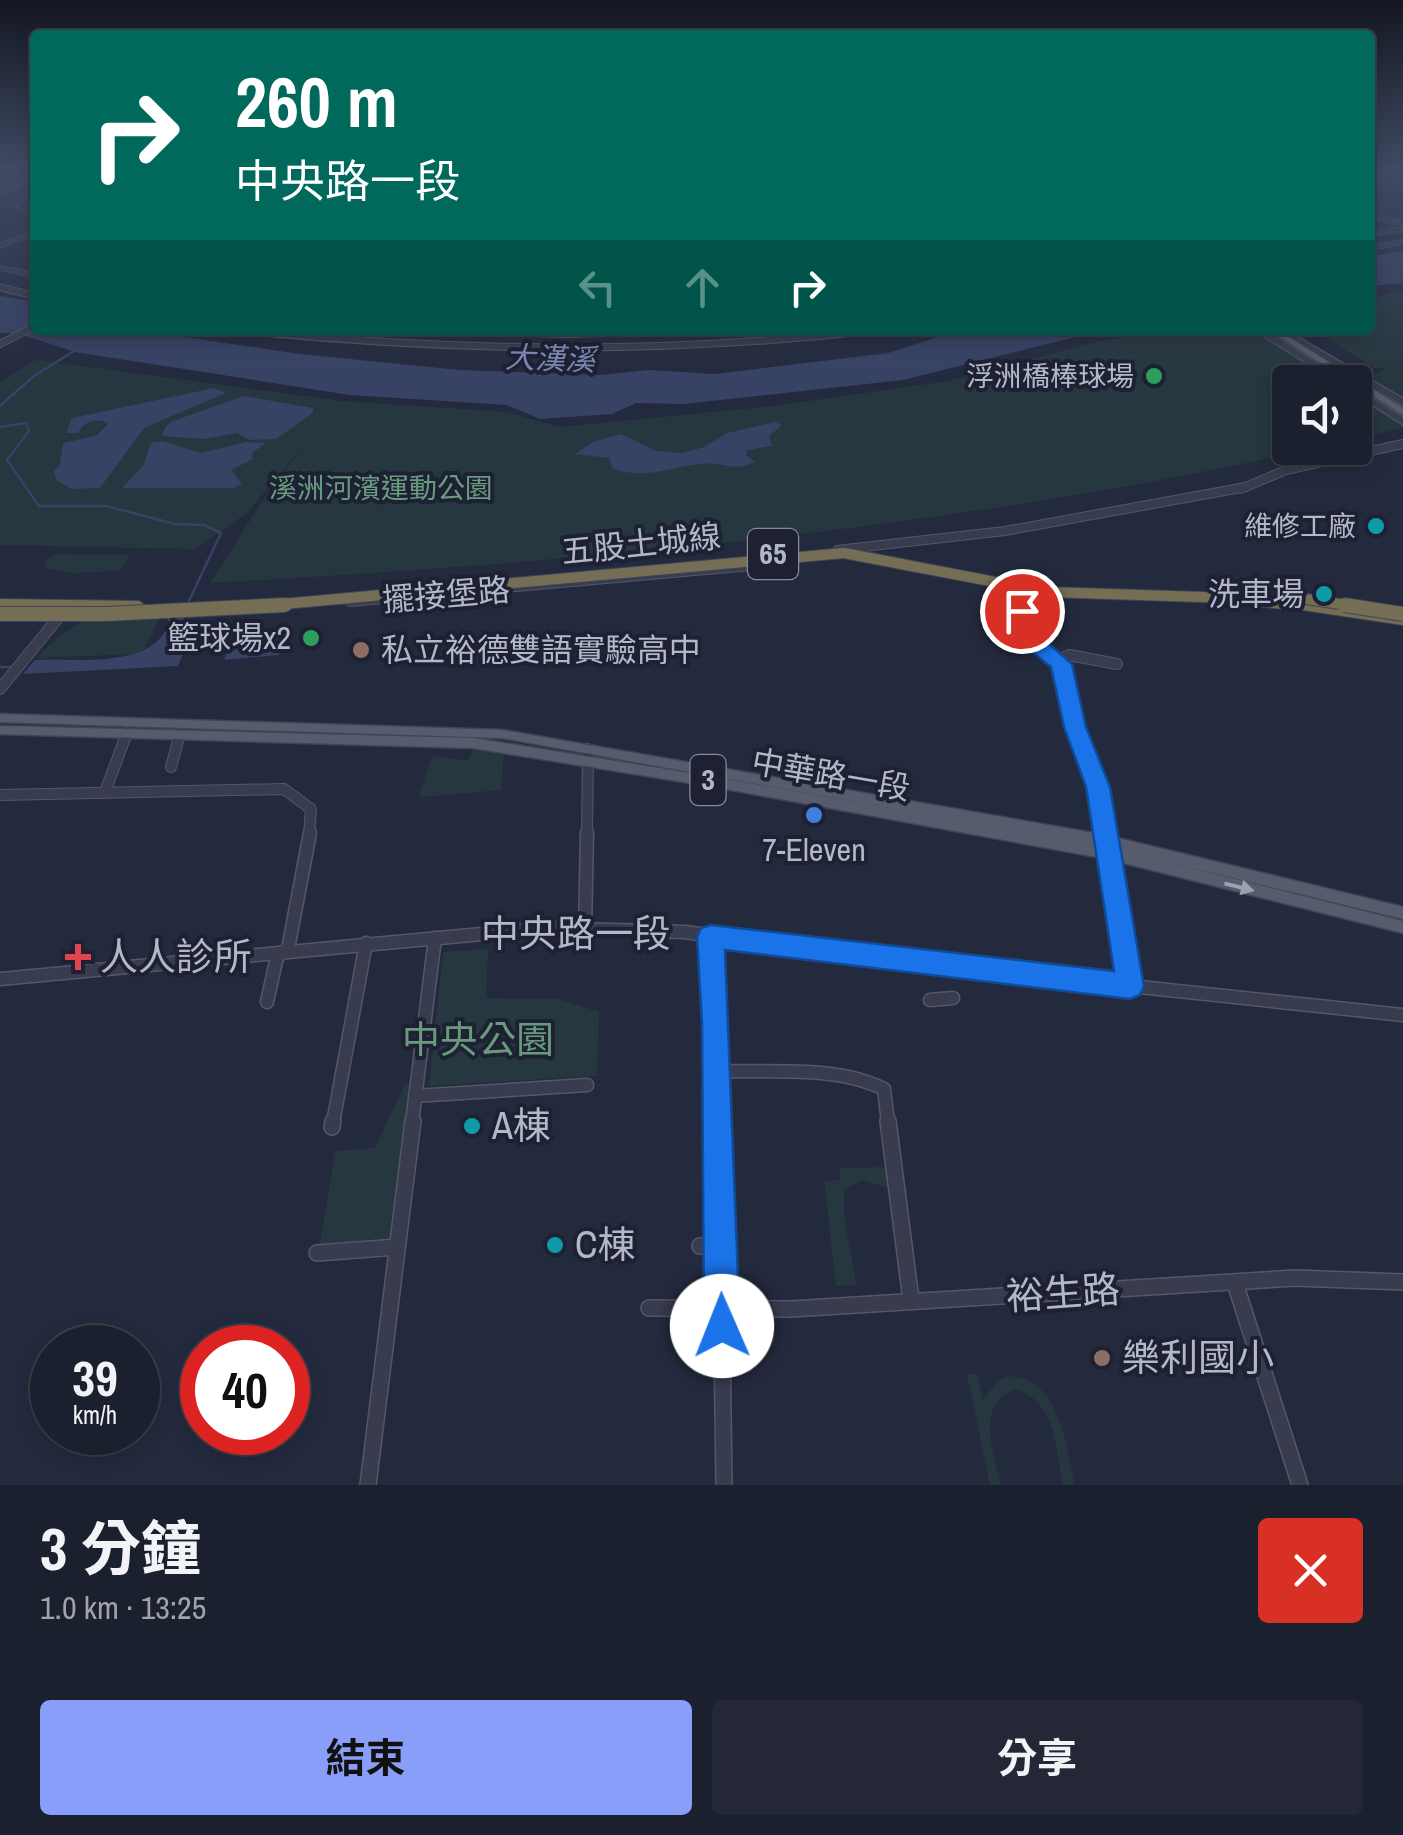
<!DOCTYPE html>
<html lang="zh-TW">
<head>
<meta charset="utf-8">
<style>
	:root { --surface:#1b202e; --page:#242836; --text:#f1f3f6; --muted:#a0a3aa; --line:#393e4a; --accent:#899ef9 }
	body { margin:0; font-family:"Archivo Narrow","Noto Sans TC",sans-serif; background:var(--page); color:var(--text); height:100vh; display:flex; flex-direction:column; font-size:38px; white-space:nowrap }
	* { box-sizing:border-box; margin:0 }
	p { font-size:32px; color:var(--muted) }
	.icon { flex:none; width:55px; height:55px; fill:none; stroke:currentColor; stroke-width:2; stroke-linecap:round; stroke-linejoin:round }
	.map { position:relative; height:1485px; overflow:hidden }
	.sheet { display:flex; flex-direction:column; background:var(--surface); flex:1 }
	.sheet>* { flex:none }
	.top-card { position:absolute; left:30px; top:30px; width:1345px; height:305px; border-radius:10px; box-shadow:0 5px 15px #0003,0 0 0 2px var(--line); background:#00695c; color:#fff; overflow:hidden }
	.controls { position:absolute; left:1272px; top:365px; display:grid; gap:20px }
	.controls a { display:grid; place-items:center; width:100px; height:100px; border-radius:10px; background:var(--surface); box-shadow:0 5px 15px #0003,0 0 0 2px var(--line); font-size:50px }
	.speed { position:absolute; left:30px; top:1325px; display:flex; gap:20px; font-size:50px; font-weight:700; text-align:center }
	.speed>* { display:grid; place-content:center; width:130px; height:130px; border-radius:50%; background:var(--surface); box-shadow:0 5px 15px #0003,0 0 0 2px var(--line); line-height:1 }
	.speed small { font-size:25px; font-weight:400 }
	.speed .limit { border:15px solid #d22; background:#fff; color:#111 }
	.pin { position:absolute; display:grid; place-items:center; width:85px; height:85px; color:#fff; margin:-42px; border:5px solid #fff; border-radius:50%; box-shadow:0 2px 10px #0007 }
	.me { position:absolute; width:110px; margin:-55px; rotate:359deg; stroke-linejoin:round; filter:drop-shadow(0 0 8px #0008) }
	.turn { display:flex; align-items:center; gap:35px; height:210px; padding:0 40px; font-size:45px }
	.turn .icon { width:130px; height:130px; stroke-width:2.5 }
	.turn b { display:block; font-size:70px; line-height:85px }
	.lanes { display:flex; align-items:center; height:95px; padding:0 40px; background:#0003; justify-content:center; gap:50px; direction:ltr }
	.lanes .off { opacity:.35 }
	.round { display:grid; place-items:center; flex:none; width:105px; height:105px; border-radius:10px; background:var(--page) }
	.summary { display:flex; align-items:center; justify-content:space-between; height:170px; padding:0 40px }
	h1 { font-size:60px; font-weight:700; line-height:75px }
	.cta { display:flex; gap:20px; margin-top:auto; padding:20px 40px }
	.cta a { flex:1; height:115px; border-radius:10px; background:var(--accent); color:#111; font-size:40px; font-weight:700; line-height:115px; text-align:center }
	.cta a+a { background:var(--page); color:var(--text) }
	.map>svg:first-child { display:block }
	.green { fill:#26373f }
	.water { fill:#374265 }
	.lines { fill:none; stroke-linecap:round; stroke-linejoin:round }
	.stream { stroke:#374265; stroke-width:2.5 }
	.minor-far5-casing { stroke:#535769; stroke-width:6 }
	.minor-far4-casing { stroke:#535769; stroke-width:8 }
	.minor-far3-casing { stroke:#535769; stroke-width:10 }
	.minor-far2-casing { stroke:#535769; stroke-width:12 }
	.minor-far1-casing { stroke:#535769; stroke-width:15 }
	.minor-casing { stroke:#535769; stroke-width:18 }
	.major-casing { stroke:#414557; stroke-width:3 }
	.highway-casing { stroke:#404456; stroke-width:2 }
	.minor-far5 { stroke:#383c4e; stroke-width:5 }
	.minor-far4 { stroke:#383c4e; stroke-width:6 }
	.minor-far3 { stroke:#383c4e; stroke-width:8 }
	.minor-far2 { stroke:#383c4e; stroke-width:10 }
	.minor-far1 { stroke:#383c4e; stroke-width:12 }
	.minor { stroke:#383c4e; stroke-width:15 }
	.major { fill:#565b6e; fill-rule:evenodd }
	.highway { fill:#746e54; fill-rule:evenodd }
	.highway-bridge-far1-casing { stroke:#404456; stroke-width:12; stroke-linecap:butt }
	.highway-bridge-casing { stroke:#404456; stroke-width:16; stroke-linecap:butt }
	.highway-bridge-far1 { stroke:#746e54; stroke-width:10 }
	.highway-bridge { stroke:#746e54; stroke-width:14 }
	.oneway { fill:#9ca1b2 }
	.route { fill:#1a73e8; stroke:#114b97; stroke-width:2.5 }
	.leisure-dot { fill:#2e9e5b; stroke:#1d2133; stroke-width:4 }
	.culture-dot { fill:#0f9aa8; stroke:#1d2133; stroke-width:4 }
	.education-dot { fill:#8d6e63; stroke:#1d2133; stroke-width:4 }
	.shop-dot { fill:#3f7fe0; stroke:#1d2133; stroke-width:4 }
	.health-dot { fill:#e0444e; stroke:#1d2133; stroke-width:4 }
	.labels { text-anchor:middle; stroke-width:8; stroke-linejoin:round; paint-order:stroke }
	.far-poi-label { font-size:28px; fill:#b3b8c9; stroke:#1d2133; text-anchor:end }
	.far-park-label { font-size:28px; fill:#6a9a7e; stroke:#1d2133 }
	.far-water-label { font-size:30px; font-style:italic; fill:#7b87b1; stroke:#1d2133 }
	.shield { fill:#1d2133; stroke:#868b9c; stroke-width:2.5 }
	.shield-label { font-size:30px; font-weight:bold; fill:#b3b8c9 }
	.street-label { font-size:32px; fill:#b3b8c9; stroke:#1d2133 }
	.poi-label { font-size:32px; fill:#b3b8c9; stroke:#1d2133; text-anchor:end }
	.near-street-label { font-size:38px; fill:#b3b8c9; stroke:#1d2133 }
	.near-poi-label { font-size:38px; fill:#b3b8c9; stroke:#1d2133; text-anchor:start }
	.near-park-label { font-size:38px; fill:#6a9a7e; stroke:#1d2133 }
</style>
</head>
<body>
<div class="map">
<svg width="1403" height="1485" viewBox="0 0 1403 1485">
	<rect width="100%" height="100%" fill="#242a3e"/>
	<!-- green -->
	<g class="green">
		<path d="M 1403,291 L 1403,428 L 1355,439 L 1355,382 L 1290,382 L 1290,448 L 1317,448 C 954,529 581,562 210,583 L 271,488 L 311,437 L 247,513 L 195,549 L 0,545 L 0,382 L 36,360 L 342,401 L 506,412 L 560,427 L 774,406 L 948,381 L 1104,340 L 1174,330 L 1287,330 L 1371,377 L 1386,368 L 1374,368 L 1314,330 L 1370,330 L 1370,298 Z"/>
		<polygon points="55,554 128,555 127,562 118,571 71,573 45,568 45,562"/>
		<path d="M 160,617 L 145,648 L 135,654 L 37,658 C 82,609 98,619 160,617 Z"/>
		<polygon points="473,749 504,753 501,790 419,797 432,756 468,761"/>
		<polygon points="488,949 486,998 559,999 599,1012 597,1076 429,1086 443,952"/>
		<polygon points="411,1082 391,1238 320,1244 335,1151 375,1148 405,1084"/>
		<path d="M 886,1167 L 889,1188 L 862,1180 L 845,1190 C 840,1212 853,1259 856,1285 L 836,1286 L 824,1181 L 841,1180 L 840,1168 Z"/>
		<path d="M 967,1374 L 977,1374 L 983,1400 L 998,1381 L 1008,1376 C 1062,1379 1065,1445 1075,1485 L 1063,1485 C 1056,1451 1056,1400 1016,1390 C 974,1401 994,1456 1001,1485 L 990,1485 Z"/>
	</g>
	<!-- water -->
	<g class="water">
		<polygon points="1403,250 1403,283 1370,286 1370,257"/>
		<polygon points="0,296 35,302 35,330 135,330 300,354 460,370 602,375 648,370 715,374 888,353 960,330 1103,330 903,380 683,404 636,403 612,414 540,419 507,405 350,395 75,352 16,333 0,333"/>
		<path d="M 214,388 L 226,393 L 144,428 L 100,488 L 72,489 L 56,480 L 54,471 L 60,465 L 63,443 L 96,436 L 108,424 C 97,417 84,421 78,433 L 66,433 L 72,418 Z"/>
		<polygon points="244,396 313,408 313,413 276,439 250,440 237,433 204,439 162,436 166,426 173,421"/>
		<path d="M 775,422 L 782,425 L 769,436 L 772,446 L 747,450 L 746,455 L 755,462 C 731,473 725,461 701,464 C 669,467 646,480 613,469 L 609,458 L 575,454 L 593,442 L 621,434 L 656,451 L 682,453 L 704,447 L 727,433 Z"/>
		<polygon points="163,441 201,453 246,442 266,443 252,453 253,459 231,470 242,484 234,488 122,488 143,466 151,443"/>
		<path d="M 192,614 L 179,641 L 187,644 L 178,666 L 23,674 L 35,660 C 75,658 155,670 169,622 L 165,616 Z"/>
		<path d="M 286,630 L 279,655 L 224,660 C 237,626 253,632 286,630 Z"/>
	</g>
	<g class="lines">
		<!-- stream -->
		<g class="stream">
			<polyline points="35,188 16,207 35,216"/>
			<polyline points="0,406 34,376 74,351"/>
			<polyline points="0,427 26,423 29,431 7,460 39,506 106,506 175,524 204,525 221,533 188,603"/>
			<polyline points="0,667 12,667"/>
		</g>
		<!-- minor-far5 casing -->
		<g class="minor-far5-casing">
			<g id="minor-far5">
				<polyline points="1370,178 1383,179 1384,190 1376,190"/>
				<polyline points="0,192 35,178"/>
				<polyline points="1370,216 1403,223"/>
				<polyline points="1370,234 1403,229"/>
				<polyline points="0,245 35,233"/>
				<polyline points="1370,248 1403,242"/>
				<polyline points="0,268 35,275"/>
			</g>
		</g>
		<!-- minor-far4 casing -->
		<g class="minor-far4-casing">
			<g id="minor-far4">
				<polyline points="0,287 35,296"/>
				<path d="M 238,330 C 452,352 663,355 877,330"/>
				<polyline points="417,330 566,334 725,330"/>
				<polyline points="1259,330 1342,382"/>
				<polyline points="1280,330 1403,402"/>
				<polyline points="0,344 35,326"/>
				<polyline points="1355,391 1403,421"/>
			</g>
		</g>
		<!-- minor-far3 casing -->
		<g class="minor-far3-casing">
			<g id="minor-far3">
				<polyline points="1241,489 1286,470 1403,444"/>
				<polyline points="837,550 1005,531 1246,487"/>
				<polyline points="350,602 751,566"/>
			</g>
		</g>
		<!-- minor-far2 casing -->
		<g class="minor-far2-casing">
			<g id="minor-far2">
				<polyline points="1022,611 1029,618 1038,646 1061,665"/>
				<polyline points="0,689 63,612"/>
				<polyline points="171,767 180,734"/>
				<polyline points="105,792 127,733"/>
				<polyline points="0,795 284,789 311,809 309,836"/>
				<polyline points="587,836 588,749"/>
				<polyline points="1106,836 1098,787 1075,727 1061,659 1069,655 1117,664"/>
			</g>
		</g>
		<!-- minor-far1 casing -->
		<g class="minor-far1-casing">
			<g id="minor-far1">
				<polyline points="1105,833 1130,986"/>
				<polyline points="585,929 587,833"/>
				<polyline points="711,937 719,1123"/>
				<polyline points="0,979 546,928 685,932 867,958 1403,1015"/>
				<polyline points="930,1000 953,998"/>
				<polyline points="267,1002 277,957 288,949 310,833"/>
				<path d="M 718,1071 C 771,1073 836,1065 884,1089 L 888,1123"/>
				<polyline points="415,1096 587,1085"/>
				<polyline points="333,1123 366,943"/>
				<polyline points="412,1123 435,938"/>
			</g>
		</g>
		<!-- minor casing -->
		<g class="minor-casing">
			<g id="minor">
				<polyline points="719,1121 724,1485"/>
				<polyline points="888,1121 911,1300"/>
				<polyline points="332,1127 333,1121"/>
				<polyline points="700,1246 721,1245"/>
				<polyline points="317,1253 397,1247"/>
				<polyline points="1235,1283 1300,1485"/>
				<polyline points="649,1308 791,1309 1295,1278 1403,1282"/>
				<polyline points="368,1485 413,1121"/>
			</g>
		</g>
		<!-- major casing -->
		<g class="major-casing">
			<g id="major">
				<polygon points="1269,330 1278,330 1403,408 1403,415"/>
				<polygon points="0,714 502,730 1105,835 1403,907 1403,919 1105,847 502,738 0,722"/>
				<polygon points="0,726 473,738 715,777 1108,847 1403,921 1403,933 1108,859 715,787 473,748 0,734"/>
			</g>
		</g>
		<!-- highway casing -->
		<g class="highway-casing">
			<g id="highway">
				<polygon points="0,599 139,601 145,605 139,609 0,607"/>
				<polygon points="1293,601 1403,617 1403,625 1289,608 1287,605 1289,602"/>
			</g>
		</g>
		<!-- minor-far5 -->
		<use href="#minor-far5" class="minor-far5"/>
		<!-- minor-far4 -->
		<use href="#minor-far4" class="minor-far4"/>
		<!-- minor-far3 -->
		<use href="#minor-far3" class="minor-far3"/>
		<!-- minor-far2 -->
		<use href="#minor-far2" class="minor-far2"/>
		<!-- minor-far1 -->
		<use href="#minor-far1" class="minor-far1"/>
		<!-- minor -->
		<use href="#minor" class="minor"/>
		<!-- major -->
		<use href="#major" class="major"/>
		<!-- highway -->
		<use href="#highway" class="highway"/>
		<!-- highway-bridge-far1 casing -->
		<g class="highway-bridge-far1-casing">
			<g id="highway-bridge-far1">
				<polyline points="1285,596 1360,607"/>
				<polyline points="250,607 844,553 1047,592 1232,598 1293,605"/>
			</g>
		</g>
		<!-- highway-bridge casing -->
		<g class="highway-bridge-casing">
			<g id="highway-bridge">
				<polyline points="1344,605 1403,614"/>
				<polyline points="0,614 106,614 285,605"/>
			</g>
		</g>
		<!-- highway-bridge-far1 -->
		<use href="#highway-bridge-far1" class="highway-bridge-far1"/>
		<!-- highway-bridge -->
		<use href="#highway-bridge" class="highway-bridge"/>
	</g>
	<!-- one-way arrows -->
	<defs><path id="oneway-solid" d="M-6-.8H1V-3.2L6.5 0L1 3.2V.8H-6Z" transform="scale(2.5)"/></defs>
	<use class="oneway" href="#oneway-solid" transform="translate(1239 887) rotate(14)"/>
	<!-- sky -->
	<linearGradient id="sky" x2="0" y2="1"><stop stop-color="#141722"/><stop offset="0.45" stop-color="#3f4a63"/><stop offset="1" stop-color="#3f4a63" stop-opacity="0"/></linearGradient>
	<rect width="1403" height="376" fill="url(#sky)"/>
	<!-- route -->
	<polygon class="route" points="1022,605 1036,613 1047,642 1072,664 1086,727 1110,787 1144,986 1140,995 1130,999 725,950 740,1326 735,1338 722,1344 710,1338 704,1326 702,1024 697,937 701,928 711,925 1114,971 1086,787 1064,727 1051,667 1031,651 1012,611"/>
	<!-- markers -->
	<g class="leisure-dot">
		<circle cx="1154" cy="376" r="10"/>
		<circle cx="311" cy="638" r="10"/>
	</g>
	<g class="culture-dot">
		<circle cx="1376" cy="526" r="10"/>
		<circle cx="1324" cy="594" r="10"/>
		<circle cx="472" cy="1126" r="10"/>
		<circle cx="555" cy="1245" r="10"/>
	</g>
	<g class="education-dot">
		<circle cx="361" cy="650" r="10"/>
		<circle cx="1102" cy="1358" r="10"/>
	</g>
	<circle class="shop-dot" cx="814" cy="815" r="10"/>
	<path class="health-dot" d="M73 942h10v10h10v10h-10v10h-10v-10h-10v-10h10z"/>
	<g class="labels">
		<!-- far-poi labels -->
		<g class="far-poi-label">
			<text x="1134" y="386">浮洲橋棒球場</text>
			<text x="1356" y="536">維修工廠</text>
		</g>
		<!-- far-park labels -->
		<g class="far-park-label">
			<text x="381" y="498">溪洲河濱運動公園</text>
		</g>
		<!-- far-water labels -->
		<g class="far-water-label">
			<text transform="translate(550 359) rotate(2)" y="10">大漢溪</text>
		</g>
		<!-- shield labels -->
		<g class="shield">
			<rect x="748" y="529" width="50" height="50" rx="8"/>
			<rect x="690.5" y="755" width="35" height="50" rx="8"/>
		</g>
		<g class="shield-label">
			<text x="773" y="564">65</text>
			<text x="708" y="790">3</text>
		</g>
		<!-- street labels -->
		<g class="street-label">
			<text transform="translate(641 544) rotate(-6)" y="11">五股土城線</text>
			<text transform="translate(446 595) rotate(-5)" y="11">擺接堡路</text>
			<text transform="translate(831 775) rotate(10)" y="11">中華路一段</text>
		</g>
		<!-- poi labels -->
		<g class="poi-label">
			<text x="1304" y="605">洗車場</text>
			<text x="291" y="649">籃球場x2</text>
			<text x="381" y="661" text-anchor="start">私立裕德雙語實驗高中</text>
			<text x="814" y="861" text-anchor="middle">7-Eleven</text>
		</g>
		<!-- near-street labels -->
		<g class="near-street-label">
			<text x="576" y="947">中央路一段</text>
			<text transform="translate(1063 1293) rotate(-4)" y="13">裕生路</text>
		</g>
		<!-- near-poi labels -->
		<g class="near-poi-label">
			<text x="100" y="970">人人診所</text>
			<text x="492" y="1139">A棟</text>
			<text x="575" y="1258">C棟</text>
			<text x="1122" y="1371">樂利國小</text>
		</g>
		<!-- near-park labels -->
		<g class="near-park-label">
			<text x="478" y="1053">中央公園</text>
		</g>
	</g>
</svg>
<div class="controls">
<a><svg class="icon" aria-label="sound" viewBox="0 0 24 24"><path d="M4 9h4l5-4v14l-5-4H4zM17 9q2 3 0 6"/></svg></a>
</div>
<div class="speed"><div>39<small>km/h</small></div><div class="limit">40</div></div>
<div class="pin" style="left:1022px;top:611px;background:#d93025"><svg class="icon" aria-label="arrive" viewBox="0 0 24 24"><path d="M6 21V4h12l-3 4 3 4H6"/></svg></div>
<svg class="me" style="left:722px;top:1326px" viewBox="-20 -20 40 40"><circle r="19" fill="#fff"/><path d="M0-13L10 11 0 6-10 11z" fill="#1a73e8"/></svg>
<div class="top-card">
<div class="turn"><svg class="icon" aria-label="right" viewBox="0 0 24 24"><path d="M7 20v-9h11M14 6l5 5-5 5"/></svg><div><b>260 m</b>中央路一段</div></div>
<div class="lanes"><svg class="icon off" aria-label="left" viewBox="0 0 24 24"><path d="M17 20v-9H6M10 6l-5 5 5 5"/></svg><svg class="icon off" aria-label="ahead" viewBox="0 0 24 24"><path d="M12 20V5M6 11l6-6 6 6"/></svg><svg class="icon" aria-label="right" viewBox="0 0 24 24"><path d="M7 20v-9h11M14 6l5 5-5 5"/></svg></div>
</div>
</div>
<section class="sheet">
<div class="summary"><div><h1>3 分鐘</h1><p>1.0 km · 13:25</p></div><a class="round" style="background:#d93025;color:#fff"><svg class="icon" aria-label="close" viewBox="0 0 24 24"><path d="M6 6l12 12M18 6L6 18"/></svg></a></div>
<div class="cta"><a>結束</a><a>分享</a></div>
</section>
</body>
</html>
